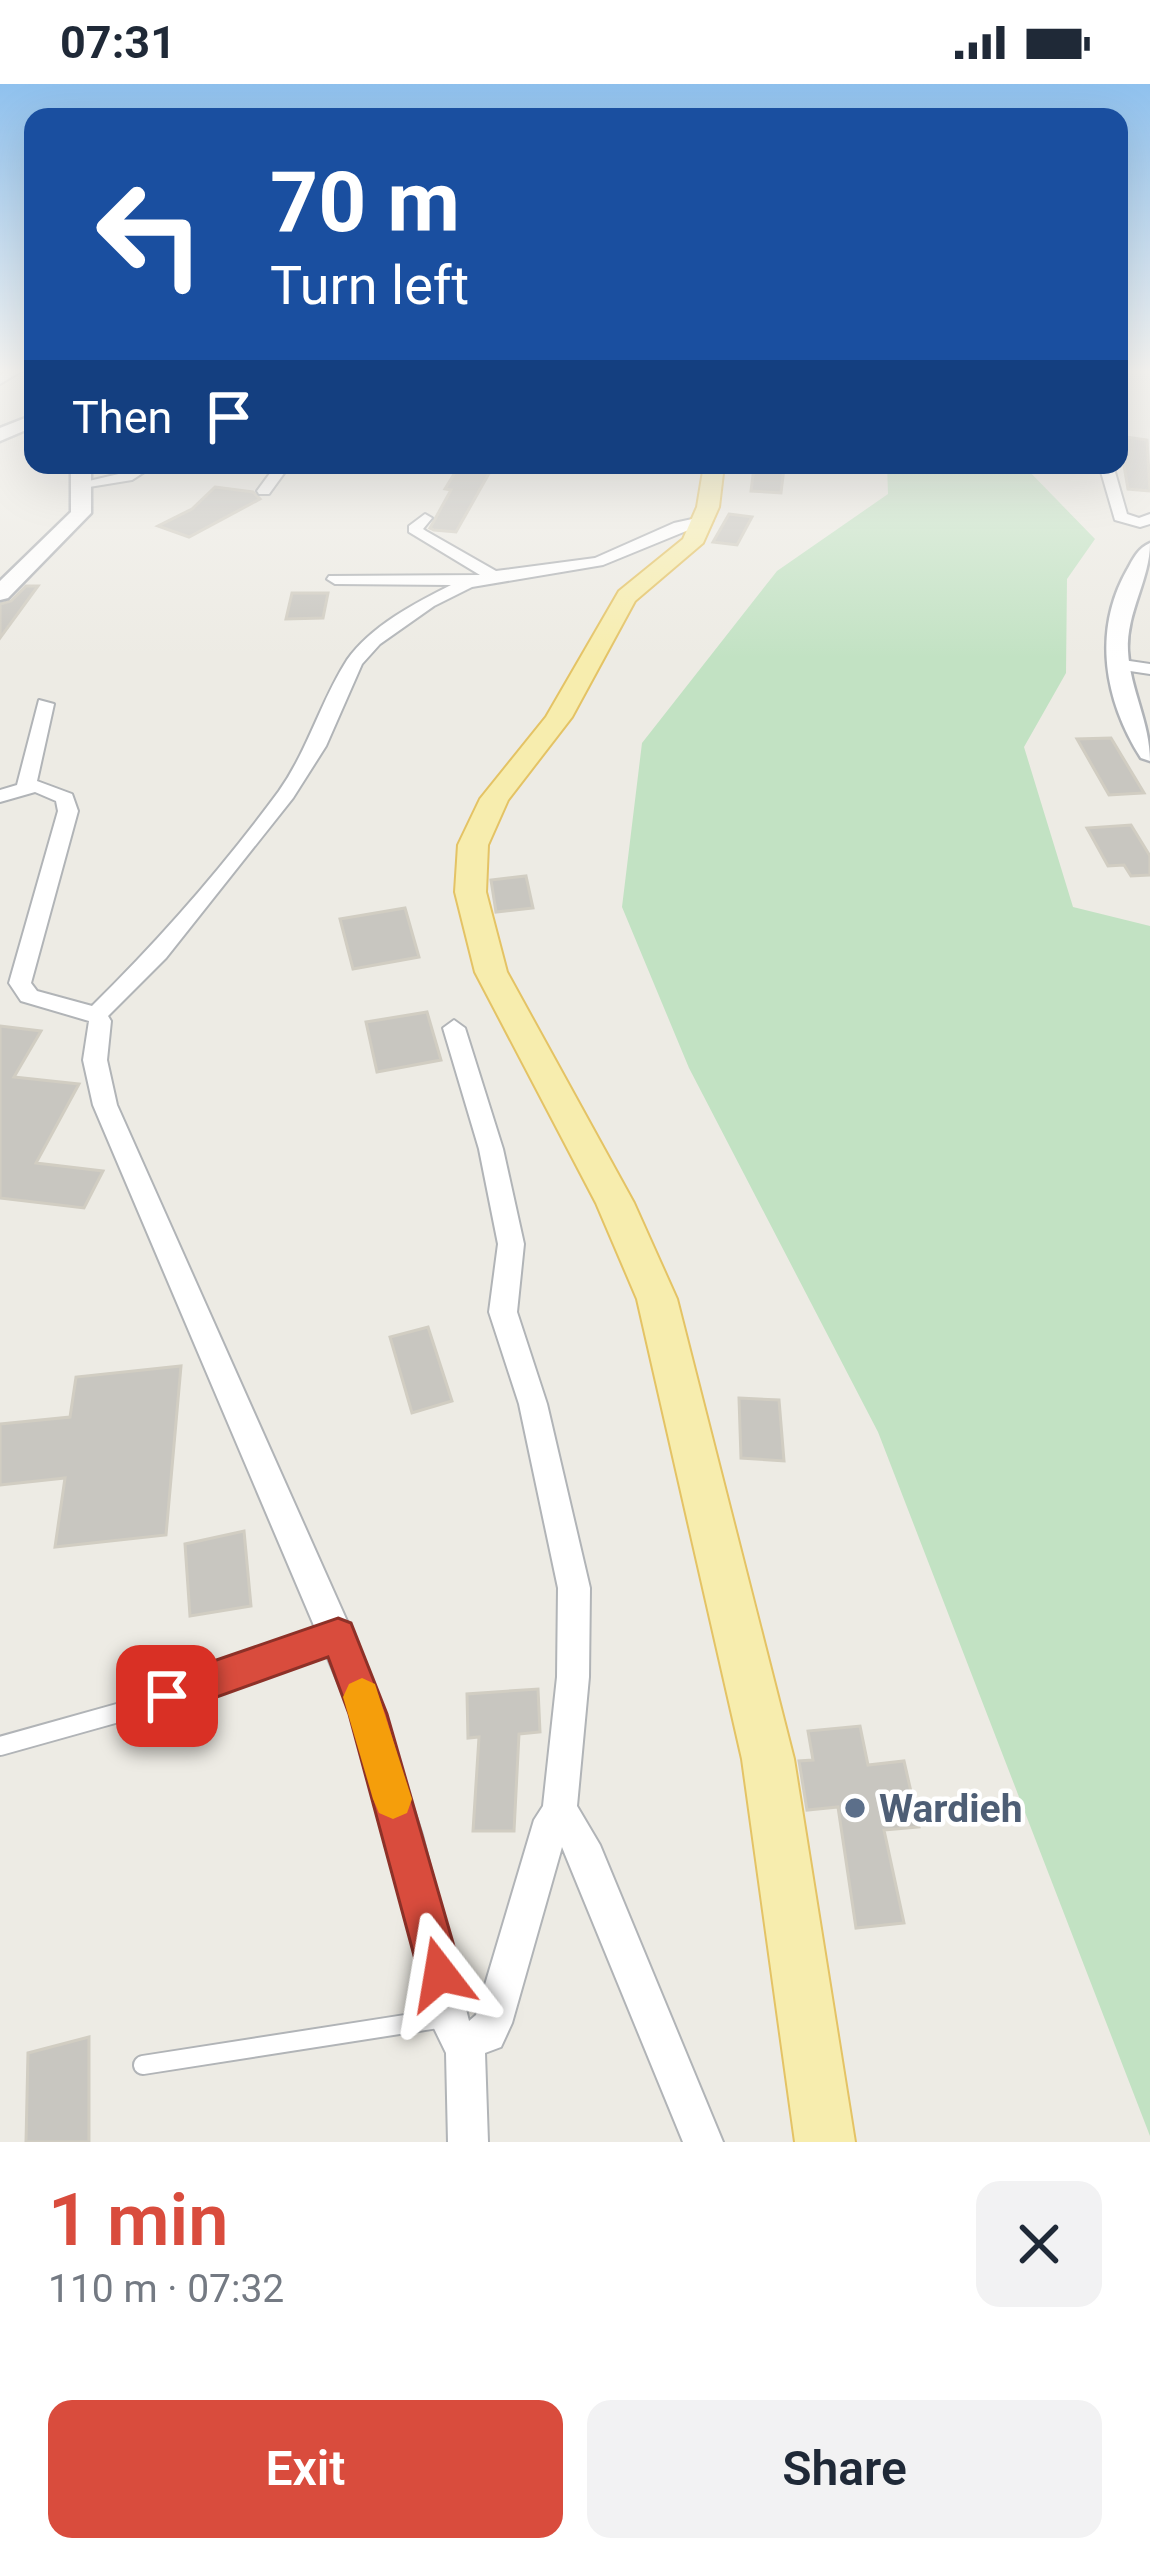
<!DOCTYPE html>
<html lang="en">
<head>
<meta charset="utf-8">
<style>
	:root { --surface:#fff; --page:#f2f2f3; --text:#1f2937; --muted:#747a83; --accent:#d94c3d }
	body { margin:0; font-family:Roboto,sans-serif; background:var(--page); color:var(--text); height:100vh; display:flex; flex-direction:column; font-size:45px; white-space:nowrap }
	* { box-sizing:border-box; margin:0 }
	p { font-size:39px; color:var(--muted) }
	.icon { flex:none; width:66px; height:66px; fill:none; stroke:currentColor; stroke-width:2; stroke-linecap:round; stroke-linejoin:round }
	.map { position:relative; height:2058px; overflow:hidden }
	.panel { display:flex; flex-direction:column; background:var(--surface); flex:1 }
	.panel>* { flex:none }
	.hud { position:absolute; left:24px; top:24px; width:1104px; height:366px; border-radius:24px; box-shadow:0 12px 48px #0002; background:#1a4fa0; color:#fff; overflow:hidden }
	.pin { position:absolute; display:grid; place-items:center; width:102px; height:102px; color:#fff; margin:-51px; border-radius:24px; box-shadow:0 6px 18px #0006 }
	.me { position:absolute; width:132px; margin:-66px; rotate:346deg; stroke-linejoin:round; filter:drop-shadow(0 0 9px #0008) }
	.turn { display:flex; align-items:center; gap:42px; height:252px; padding:0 48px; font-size:54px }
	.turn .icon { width:156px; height:156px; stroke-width:2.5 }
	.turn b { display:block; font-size:84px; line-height:102px }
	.then { display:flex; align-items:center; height:114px; padding:0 48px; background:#0003; gap:24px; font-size:45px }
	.round { display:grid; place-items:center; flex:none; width:126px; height:126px; border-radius:24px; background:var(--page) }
	.headline { display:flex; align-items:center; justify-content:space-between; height:204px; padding:0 48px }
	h1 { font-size:72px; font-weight:600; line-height:90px; color:var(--accent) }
	.button { display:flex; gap:24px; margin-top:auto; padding:24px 48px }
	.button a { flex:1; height:138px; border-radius:24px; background:var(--accent); color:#fff; font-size:48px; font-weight:600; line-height:138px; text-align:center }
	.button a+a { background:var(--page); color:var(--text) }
	.status { display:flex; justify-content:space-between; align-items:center; height:84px; padding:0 60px; background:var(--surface); direction:ltr }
	.status svg { height:33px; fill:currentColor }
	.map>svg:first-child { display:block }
	.green { fill:#c2e2c3 }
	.building { fill:#c8c6c0; stroke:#d1cdc2; stroke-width:3 }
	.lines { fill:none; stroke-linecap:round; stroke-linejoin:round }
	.lane-casing { stroke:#b1b4b7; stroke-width:22 }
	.street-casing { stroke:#b1b4b7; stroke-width:4 }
	.secondary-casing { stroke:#b0b3b7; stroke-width:5 }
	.primary-casing { stroke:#e4c365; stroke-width:4 }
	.lane { stroke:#fff; stroke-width:18 }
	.street { fill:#fff; fill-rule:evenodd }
	.secondary { fill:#fff; fill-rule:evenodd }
	.primary { fill:#f7edae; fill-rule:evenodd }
	.route { fill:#d94c3d; stroke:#8d3128; stroke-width:3 }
	.slow { fill:#f59e0b }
	.service-dot { fill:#5c6f8a; stroke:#fff; stroke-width:4.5 }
	.labels { text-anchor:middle; stroke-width:9; stroke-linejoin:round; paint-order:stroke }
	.near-service-label { font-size:39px; font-weight:bold; fill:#4e5e75; stroke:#fff; text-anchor:start }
</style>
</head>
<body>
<div class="status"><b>07:31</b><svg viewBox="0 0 49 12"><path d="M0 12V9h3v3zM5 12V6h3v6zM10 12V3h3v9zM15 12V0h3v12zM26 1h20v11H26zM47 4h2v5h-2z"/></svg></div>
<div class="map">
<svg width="1150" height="2058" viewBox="0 0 1150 2058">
	<rect width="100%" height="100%" fill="#edebe4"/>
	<!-- green -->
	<polygon class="green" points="887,381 1023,381 1095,455 1067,495 1066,589 1024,663 1073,823 1150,842 1150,2052 878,1348 689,984 622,823 642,659 777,487 888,410"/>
	<!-- building -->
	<g class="building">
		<polygon points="1119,352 1147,356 1150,407 1128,405"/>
		<polygon points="459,382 492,384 456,448 434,446 430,444 451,406 445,405"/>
		<polygon points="754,383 784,384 781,409 751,407"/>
		<polygon points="215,403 253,408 260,415 189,453 158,442 192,425"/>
		<polygon points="729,430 752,433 737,461 713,458"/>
		<polygon points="26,502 38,502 0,554 0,520 11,517"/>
		<polygon points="292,509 328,509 323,534 286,535"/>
		<polygon points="1111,654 1144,709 1109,711 1077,655"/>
		<polygon points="1131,741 1150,772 1150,791 1131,792 1124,781 1108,782 1087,744"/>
		<polygon points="526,792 533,824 496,828 491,796"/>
		<polygon points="405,824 419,873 353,885 340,835"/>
		<polygon points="427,928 441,976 377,988 366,938"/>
		<polygon points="0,942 41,947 14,993 79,1000 36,1079 103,1087 84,1124 0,1114"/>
		<polygon points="428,1243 452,1317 412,1329 390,1253"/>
		<polygon points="181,1282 166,1451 55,1463 65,1394 0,1401 0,1340 70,1333 76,1293"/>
		<polygon points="739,1314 779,1316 784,1377 741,1374"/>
		<polygon points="244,1447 251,1522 190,1532 185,1460"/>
		<polygon points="538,1605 540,1648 519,1650 514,1747 473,1747 479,1653 468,1654 467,1610"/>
		<polygon points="860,1642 868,1681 904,1677 919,1743 884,1746 904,1839 856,1844 838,1723 807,1726 799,1677 813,1676 808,1647"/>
		<polygon points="89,1953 89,2058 26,2058 28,1969"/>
	</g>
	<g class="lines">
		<!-- lane casing -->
		<g class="lane-casing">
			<g id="lane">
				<polyline points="0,1662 125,1627 331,1554"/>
				<polyline points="143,1981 444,1934"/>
			</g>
		</g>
		<!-- street casing -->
		<g class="street-casing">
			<g id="street">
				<polygon points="8,286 23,286 0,300 0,291"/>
				<polygon points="138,381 155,381 132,396 83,404 76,400 123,389"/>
				<polygon points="276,381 290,381 269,410 259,410 257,407"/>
				<polygon points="1099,381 1113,381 1127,430 1139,434 1150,430 1150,440 1140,443 1115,436"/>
				<path d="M 425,430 L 432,434 L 423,445 L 426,447 L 496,487 L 595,474 L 674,439 L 706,432 L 713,436 L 603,481 L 472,503 L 434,522 L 380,560 L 362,580 L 326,662 L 293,714 L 166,874 L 108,932 L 111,937 L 107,976 L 117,1021 L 363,1573 L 422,1751 L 469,1937 L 476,1931 L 534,1736 L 543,1722 L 557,1593 L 558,1504 L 519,1320 L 489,1228 L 498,1160 L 479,1065 L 443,944 L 454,936 L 465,944 L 503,1065 L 524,1160 L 517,1228 L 547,1320 L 590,1504 L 589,1593 L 577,1722 L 600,1761 L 723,2058 L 683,2058 L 562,1763 L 512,1939 L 501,1963 L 485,1969 L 488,2058 L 448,2058 L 446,1969 L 429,1934 L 387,1751 L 346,1617 L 93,1021 L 83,976 L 89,937 L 21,917 L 9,899 L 58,727 L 56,717 L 35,708 L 0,718 L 0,706 L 17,701 L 39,616 L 54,620 L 37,697 L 72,710 L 78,727 L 31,899 L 37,907 L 92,922 C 159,856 223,783 279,707 C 309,664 321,616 347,576 C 371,542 415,519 451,501 L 335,500 L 327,495 L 329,492 L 480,491 L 409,448 L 409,442 Z"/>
				<polygon points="1116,575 1150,580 1150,590 1110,584 1108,580"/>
			</g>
		</g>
		<!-- secondary casing -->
		<g class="secondary-casing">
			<g id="secondary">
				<polygon points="33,331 33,343 0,357 0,344"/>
				<polygon points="71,381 91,381 91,429 8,514 0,516 0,497 71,428"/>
				<path d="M 1150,459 C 1150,496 1126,528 1128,567 C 1130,606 1150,638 1150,677 L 1141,674 C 1105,617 1092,548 1127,486 C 1133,475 1138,464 1150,459 Z"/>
			</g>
		</g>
		<!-- primary casing -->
		<g class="primary-casing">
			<polygon id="primary" points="704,381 724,381 719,423 703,459 635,517 572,633 508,716 488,761 486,808 507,888 634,1119 677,1215 794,1675 855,2058 795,2058 742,1675 637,1215 596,1119 475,888 455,808 458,761 480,715 546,633 619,507 683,455 697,423"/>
		</g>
		<!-- lane -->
		<use href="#lane" class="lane"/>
		<!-- street -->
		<use href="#street" class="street"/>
		<!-- secondary -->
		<use href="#secondary" class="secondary"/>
		<!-- primary -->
		<use href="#primary" class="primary"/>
	</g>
	<!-- sky -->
	<linearGradient id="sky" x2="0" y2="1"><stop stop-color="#8fc1ee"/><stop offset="0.5" stop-color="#f7f6f3"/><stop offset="1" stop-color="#f7f6f3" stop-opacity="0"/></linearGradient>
	<rect width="1150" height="574" fill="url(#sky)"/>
	<!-- route -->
	<polygon class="route" points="338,1534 351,1539 387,1630 462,1890 455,1905 440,1911 425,1905 419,1890 349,1630 328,1573 167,1631 154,1625 149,1612 154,1599 167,1593"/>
	<!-- slow -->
	<polygon class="slow" points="362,1594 375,1600 412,1715 407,1729 393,1735 379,1729 373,1715 343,1613 349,1600"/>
	<!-- markers -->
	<circle class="service-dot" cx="855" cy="1724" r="12"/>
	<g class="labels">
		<!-- near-service labels -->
		<g class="near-service-label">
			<text x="879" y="1738">Wardieh</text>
		</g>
	</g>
</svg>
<div class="pin" style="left:167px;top:1612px;background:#d93025"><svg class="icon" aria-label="arrive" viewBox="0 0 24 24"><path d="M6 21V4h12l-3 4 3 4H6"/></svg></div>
<svg class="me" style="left:440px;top:1890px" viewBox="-20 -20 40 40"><path d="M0-17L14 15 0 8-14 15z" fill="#d94c3d" stroke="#fff" stroke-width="4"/></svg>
<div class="hud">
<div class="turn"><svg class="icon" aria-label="left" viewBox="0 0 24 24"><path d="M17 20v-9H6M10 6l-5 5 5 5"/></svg><div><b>70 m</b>Turn left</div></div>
<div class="then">Then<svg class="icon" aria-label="arrive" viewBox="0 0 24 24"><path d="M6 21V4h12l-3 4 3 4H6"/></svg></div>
</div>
</div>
<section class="panel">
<div class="headline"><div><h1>1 min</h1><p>110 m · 07:32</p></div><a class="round"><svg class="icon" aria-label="close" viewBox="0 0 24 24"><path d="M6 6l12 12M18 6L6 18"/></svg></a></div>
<div class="button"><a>Exit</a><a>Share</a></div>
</section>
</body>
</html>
